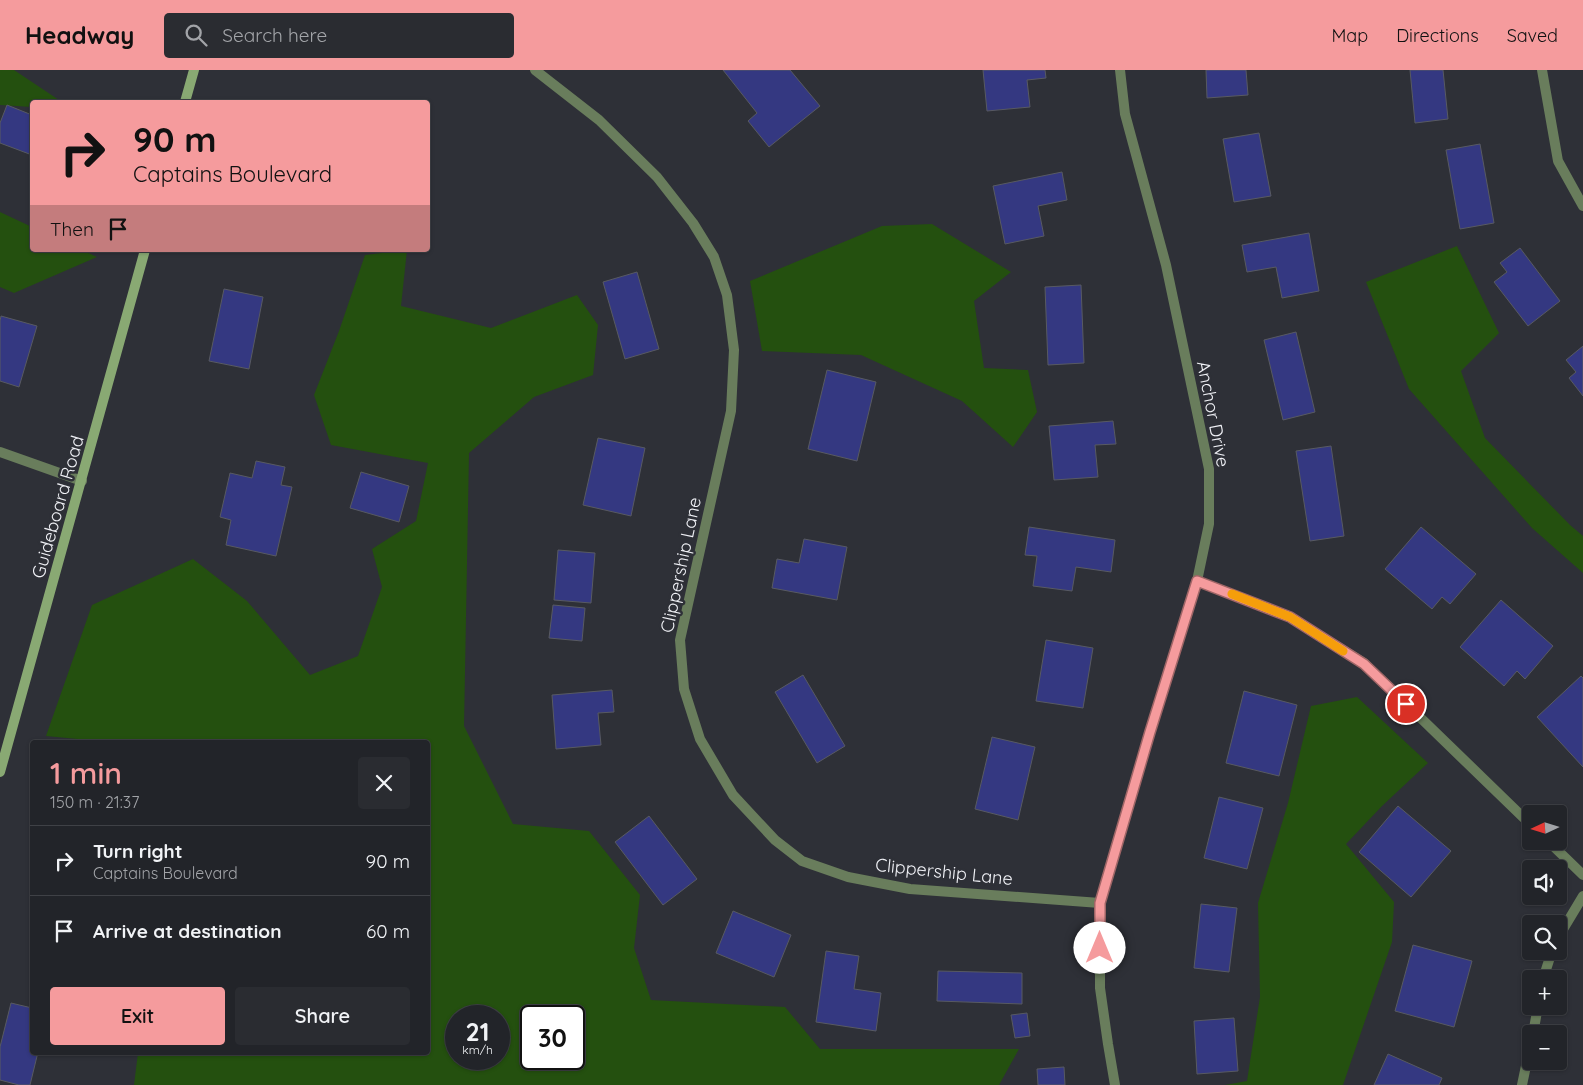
<!DOCTYPE html>
<html lang="en">
<head>
<meta charset="utf-8">
<style>
	:root { --surface:#222429; --page:#2a2c31; --text:#f1f3f6; --muted:#a2a4a8; --line:#3f4146; --accent:#f59b9d }
	body { margin:0; font-family:Quicksand,sans-serif; background:var(--page); color:var(--text); height:100vh; display:flex; flex-direction:column; font-size:19px; white-space:nowrap }
	* { box-sizing:border-box; margin:0 }
	p { font-size:16px; color:var(--muted) }
	.icon { flex:none; width:28px; height:28px; fill:none; stroke:currentColor; stroke-width:2; stroke-linecap:round; stroke-linejoin:round }
	.map { position:relative; flex:1; overflow:hidden }
	.side { position:absolute; left:30px; top:670px; width:400px; height:315px; display:flex; flex-direction:column; background:var(--surface); border-radius:5px; box-shadow:0 1px 4px #0004,0 0 0 1px var(--line) }
	.side>* { flex:none }
	.top-card { position:absolute; left:30px; top:30px; width:400px; height:152px; border-radius:5px; box-shadow:0 1px 4px #0004,0 0 0 1px var(--line); background:#f59b9d; color:#111; overflow:hidden }
	.needle { width:32px; rotate:266deg }
	.tools { position:absolute; left:1522px; top:735px; display:grid; gap:10px }
	.tools a { display:grid; place-items:center; width:45px; height:45px; border-radius:5px; background:var(--surface); box-shadow:0 1px 4px #0004,0 0 0 1px var(--line); font-size:25px }
	.speed { position:absolute; left:445px; top:935px; display:flex; gap:10px; font-size:25px; font-weight:700; text-align:center }
	.speed>* { display:grid; place-content:center; width:65px; height:65px; border-radius:50%; background:var(--surface); box-shadow:0 1px 4px #0004,0 0 0 1px var(--line); line-height:1 }
	.speed small { font-size:12px; font-weight:400 }
	.speed .limit { border:2px solid #111; border-radius:8px; background:#fff; color:#111 }
	.pin { position:absolute; display:grid; place-items:center; width:42px; height:42px; color:#fff; margin:-21px; border:2px solid #fff; border-radius:50%; box-shadow:0 1px 5px #0007 }
	.me { position:absolute; width:55px; margin:-28px; rotate:0deg; stroke-linejoin:round; filter:drop-shadow(0 0 4px #0008) }
	.turn { display:flex; align-items:center; gap:18px; height:105px; padding:0 20px; font-size:22px }
	.turn .icon { width:65px; height:65px; stroke-width:2.5 }
	.turn b { display:block; font-size:35px; line-height:42px }
	.then { display:flex; align-items:center; height:48px; padding:0 20px; background:#0003; gap:10px; font-size:19px }
	.round { display:grid; place-items:center; flex:none; width:52px; height:52px; border-radius:5px; background:var(--page) }
	.head { display:flex; align-items:center; justify-content:space-between; height:85px; padding:0 20px }
	h1 { font-size:30px; font-weight:600; line-height:38px; color:var(--accent) }
	.cta { display:flex; gap:10px; margin-top:auto; padding:10px 20px }
	.cta a { flex:1; height:58px; border-radius:5px; background:var(--accent); color:#111; font-size:20px; font-weight:600; line-height:58px; text-align:center }
	.cta a+a { background:var(--page); color:var(--text) }
	ul { padding:0; list-style:none }
	li { display:flex; align-items:center; gap:15px; height:70px; padding:0 20px; border-top:1px solid var(--line) }
	li div { flex:1 }
	li b { display:block; font-size:19px }
	li em { font-style:normal }
	header { display:flex; align-items:center; gap:30px; box-sizing:border-box; height:70px; padding:0 25px; background:var(--accent); color:#111 }
	header strong { font-size:24px }
	nav { display:flex; gap:28px; margin-inline-start:auto; font-size:18px }
	.search { width:350px; height:45px; background:var(--page); display:flex; align-items:center; gap:12px; box-sizing:border-box; padding:0 18px; border-radius:5px; color:var(--muted); font-size:19px }
	.map>svg:first-child { display:block }
	.green { fill:#24500f; fill-rule:evenodd }
	.building { fill:#343881; stroke:#585a62 }
	.lines { fill:none; stroke-linecap:round; stroke-linejoin:round }
	.street { stroke:#697d5c; stroke-width:10 }
	.secondary { stroke:#89a973; stroke-width:10 }
	.route-casing { stroke:#9f6566; stroke-width:12 }
	.route { stroke:#f59b9d; stroke-width:9 }
	.slow { stroke:#f59e0b; stroke-width:9 }
	.labels { text-anchor:middle; stroke-width:5; stroke-linejoin:round; paint-order:stroke }
	.street-label { font-size:18px; fill:#f1f2f7; stroke:#2e3037 }
</style>
</head>
<body>
<header>
<strong>Headway</strong>
<div class="search"><svg class="icon" aria-label="search" viewBox="0 0 24 24"><circle cx="10" cy="10" r="6"/><path d="M15 15l6 6"/></svg>Search here</div>
<nav><a>Map</a><a>Directions</a><a>Saved</a></nav>
</header>
<div class="map">
<svg width="1583" height="1015" viewBox="0 0 1583 1015">
	<rect width="100%" height="100%" fill="#2e3037"/>
	<!-- green -->
	<g class="green">
		<polygon points="0,0 14,0 62,32 32,32 32,37 0,35"/>
		<polygon points="0,142 32,157 32,180 82,180 97,187 14,223 0,217"/>
		<polygon points="932,154 1011,202 974,231 984,298 1028,300 1037,342 1013,377 962,331 861,285 762,281 750,211 882,156"/>
		<polygon points="1457,176 1499,263 1461,301 1485,368 1570,455 1583,466 1583,503 1532,458 1409,319 1366,212"/>
		<path d="M 407,180 L 401,236 L 491,258 L 577,225 L 598,255 L 593,305 L 534,327 L 469,383 L 464,656 L 513,754 L 589,761 L 640,825 L 634,878 L 651,930 L 785,937 L 820,979 L 1019,979 L 999,1015 L 134,1015 L 138,983 L 428,982 L 428,672 L 109,672 L 46,666 L 92,535 L 193,489 L 247,531 L 310,605 L 358,586 L 382,517 L 372,479 L 416,451 L 428,393 L 331,375 L 314,325 L 339,261 L 365,185 ZM 499,946 L 499,989 L 456,989 L 456,946 ZM 531,946 L 574,946 L 574,989 L 531,989 Z"/>
		<polygon points="1357,627 1428,693 1382,736 1346,774 1394,832 1392,872 1343,1015 1225,1015 1247,1011 1260,927 1258,833 1288,733 1311,636"/>
	</g>
	<!-- building -->
	<g class="building">
		<polygon points="723,0 790,0 820,36 769,77 748,51 757,43"/>
		<polygon points="983,0 1045,0 1046,8 1027,10 1030,37 987,41"/>
		<polygon points="1206,0 1246,0 1248,25 1207,28"/>
		<polygon points="1410,0 1443,0 1448,49 1415,53"/>
		<polygon points="7,35 32,45 32,85 0,73 0,53"/>
		<polygon points="1259,63 1271,126 1234,132 1223,69"/>
		<polygon points="1480,74 1494,153 1460,159 1446,80"/>
		<polygon points="1062,102 1067,130 1038,136 1044,166 1005,174 993,116"/>
		<polygon points="1309,163 1319,221 1282,228 1276,197 1247,202 1242,175"/>
		<polygon points="1520,178 1560,231 1528,256 1494,212 1507,202 1500,193"/>
		<polygon points="637,202 659,279 625,289 603,212"/>
		<polygon points="1081,215 1084,293 1048,295 1045,217"/>
		<polygon points="224,219 263,227 249,299 209,291"/>
		<polygon points="1,246 37,256 19,317 0,311 0,251"/>
		<polygon points="1296,262 1315,342 1283,350 1264,270"/>
		<polygon points="1583,276 1583,326 1569,308 1576,302 1566,290"/>
		<polygon points="827,300 876,312 857,391 808,379"/>
		<polygon points="1113,351 1116,374 1095,375 1098,407 1054,410 1049,356"/>
		<polygon points="598,368 645,378 631,446 583,435"/>
		<polygon points="1331,376 1344,466 1310,471 1296,381"/>
		<polygon points="256,391 285,397 281,415 292,417 276,486 226,475 231,450 220,447 230,403 252,408"/>
		<polygon points="361,402 409,416 399,452 350,438"/>
		<polygon points="1029,457 1115,470 1111,502 1076,497 1072,521 1033,516 1037,486 1025,485"/>
		<polygon points="1421,457 1476,504 1450,534 1442,527 1432,539 1385,499"/>
		<polygon points="804,469 847,477 837,530 772,518 777,489 799,493"/>
		<polygon points="558,480 595,483 591,533 554,530"/>
		<polygon points="1501,530 1553,576 1525,609 1517,601 1504,616 1460,577"/>
		<polygon points="553,535 585,538 582,571 549,568"/>
		<polygon points="1046,570 1093,578 1083,638 1036,631"/>
		<polygon points="803,605 845,676 817,693 775,622"/>
		<polygon points="1581,606 1583,608 1583,697 1537,647"/>
		<polygon points="612,620 614,642 598,643 601,675 556,679 552,625"/>
		<polygon points="1244,621 1297,635 1279,706 1226,693"/>
		<polygon points="992,667 1035,677 1018,750 975,739"/>
		<polygon points="1219,727 1263,738 1247,799 1204,788"/>
		<polygon points="1398,736 1451,781 1411,827 1359,782"/>
		<polygon points="649,746 697,809 663,835 615,772"/>
		<polygon points="1201,834 1237,838 1229,902 1194,898"/>
		<polygon points="733,841 791,865 774,907 716,883"/>
		<polygon points="1413,875 1472,891 1454,957 1395,941"/>
		<polygon points="826,881 859,886 854,919 881,923 876,961 816,952"/>
		<polygon points="938,901 1022,903 1022,934 937,931"/>
		<polygon points="11,933 32,938 32,982 38,982 30,1015 19,1015 0,1010 0,977"/>
		<polygon points="1027,943 1030,966 1015,968 1011,945"/>
		<polygon points="1234,948 1238,1001 1197,1004 1194,951"/>
		<polygon points="1388,984 1442,1008 1439,1015 1374,1015"/>
		<polygon points="1064,997 1065,1015 1038,1015 1037,999"/>
	</g>
	<g class="lines">
		<!-- street -->
		<g class="street">
			<polyline points="535,0 599,50 657,107 693,153 714,187 727,225 734,280 731,341 680,570 684,619 700,669 733,725 775,770 802,791 848,807 910,819 1100,833"/>
			<polyline points="1542,0 1558,91 1583,136"/>
			<polyline points="0,382 82,411"/>
			<polyline points="1197,511 1290,547 1364,593 1531,755"/>
			<polyline points="1548,771 1583,805"/>
			<polyline points="1559,866 1583,826"/>
			<polyline points="1543,909 1552,881"/>
			<polyline points="1533,964 1538,936"/>
			<polyline points="1115,1015 1108,974 1100,918 1100,833 1150,662 1197,511 1209,454 1209,399 1166,195 1125,44 1120,0"/>
			<polyline points="1522,1015 1531,972"/>
		</g>
		<!-- secondary -->
		<g class="secondary">
			<polyline points="185,32 194,0"/>
			<polyline points="0,702 145,180"/>
		</g>
	</g>
	<g class="lines">
		<!-- route casing -->
		<g class="route-casing">
			<polyline id="route" points="1100,878 1100,833 1150,662 1197,511 1290,547 1364,594 1406,634"/>
		</g>
		<!-- route -->
		<use href="#route" class="route"/>
		<!-- slow -->
		<polyline class="slow" points="1232,524 1290,547 1343,581"/>
	</g>
	<g class="labels">
		<!-- street labels -->
		<g class="street-label">
			<text transform="translate(1213 344) rotate(79)" y="6">Anchor Drive</text>
			<text transform="translate(58 437) rotate(-74)" y="6">Guideboard Road</text>
			<text transform="translate(681 495) rotate(-78)" y="6">Clippership Lane</text>
			<text transform="translate(944 802) rotate(6)" y="6">Clippership Lane</text>
		</g>
	</g>
</svg>
<div class="tools">
<a><svg class="needle" viewBox="-14 -14 28 28"><path d="M0-13l5 13h-10z" fill="#e53935"/><path d="M0 13l5-13h-10z" fill="#a2a4a8"/></svg></a>
<a><svg class="icon" aria-label="sound" viewBox="0 0 24 24"><path d="M4 9h4l5-4v14l-5-4H4zM17 9q2 3 0 6"/></svg></a>
<a><svg class="icon" aria-label="search" viewBox="0 0 24 24"><circle cx="10" cy="10" r="6"/><path d="M15 15l6 6"/></svg></a>
<a>+</a>
<a>−</a>
</div>
<div class="speed"><div>21<small>km/h</small></div><div class="limit">30</div></div>
<div class="pin" style="left:1406px;top:634px;background:#d93025"><svg class="icon" aria-label="arrive" viewBox="0 0 24 24"><path d="M6 21V4h12l-3 4 3 4H6"/></svg></div>
<svg class="me" style="left:1100px;top:878px" viewBox="-20 -20 40 40"><circle r="19" fill="#fff"/><path d="M0-13L10 11 0 6-10 11z" fill="#f59b9d"/></svg>
<div class="top-card">
<div class="turn"><svg class="icon" aria-label="right" viewBox="0 0 24 24"><path d="M7 20v-9h11M14 6l5 5-5 5"/></svg><div><b>90 m</b>Captains Boulevard</div></div>
<div class="then">Then<svg class="icon" aria-label="arrive" viewBox="0 0 24 24"><path d="M6 21V4h12l-3 4 3 4H6"/></svg></div>
</div>
<section class="side">
<div class="head"><div><h1>1 min</h1><p>150 m · 21:37</p></div><a class="round"><svg class="icon" aria-label="close" viewBox="0 0 24 24"><path d="M6 6l12 12M18 6L6 18"/></svg></a></div>
<ul>
<li><svg class="icon" aria-label="right" viewBox="0 0 24 24"><path d="M7 20v-9h11M14 6l5 5-5 5"/></svg><div><b>Turn right</b><p>Captains Boulevard</p></div><em>90 m</em></li>
<li><svg class="icon" aria-label="arrive" viewBox="0 0 24 24"><path d="M6 21V4h12l-3 4 3 4H6"/></svg><div><b>Arrive at destination</b></div><em>60 m</em></li>
</ul>
<div class="cta"><a>Exit</a><a>Share</a></div>
</section>
</div>
</body>
</html>
